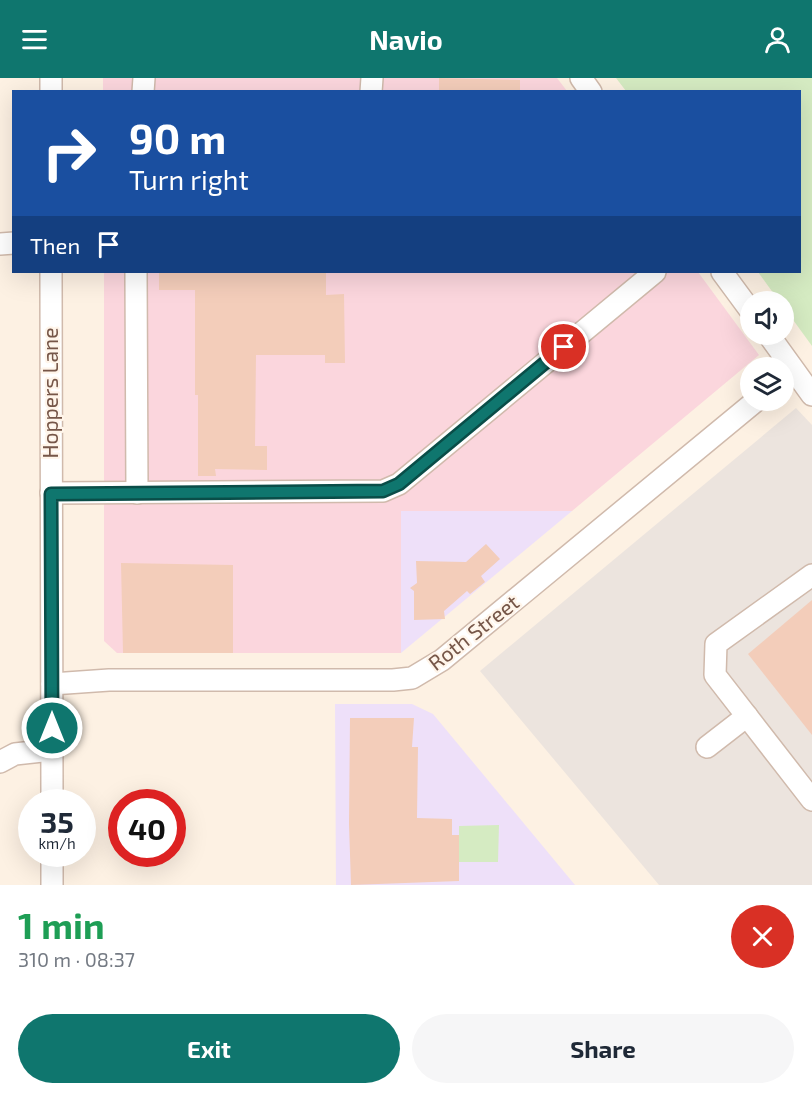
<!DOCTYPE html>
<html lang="en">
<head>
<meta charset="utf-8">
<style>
	:root { --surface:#fff; --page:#f6f6f7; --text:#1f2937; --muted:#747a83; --accent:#0f766e }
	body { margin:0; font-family:"Exo 2",sans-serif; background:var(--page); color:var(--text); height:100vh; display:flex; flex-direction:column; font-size:22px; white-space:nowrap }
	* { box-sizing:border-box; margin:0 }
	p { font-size:20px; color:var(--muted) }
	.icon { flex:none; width:33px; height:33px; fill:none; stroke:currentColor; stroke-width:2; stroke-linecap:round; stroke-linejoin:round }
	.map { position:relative; height:807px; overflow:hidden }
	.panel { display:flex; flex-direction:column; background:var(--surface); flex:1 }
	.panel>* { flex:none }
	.top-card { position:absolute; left:12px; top:12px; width:789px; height:183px; border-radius:0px; box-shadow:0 6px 24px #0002; background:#1a4fa0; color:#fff; overflow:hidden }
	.controls { position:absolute; left:740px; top:213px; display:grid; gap:12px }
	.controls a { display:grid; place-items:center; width:54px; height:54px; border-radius:50%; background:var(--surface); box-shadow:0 6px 24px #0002; font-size:30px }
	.speed { position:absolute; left:18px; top:711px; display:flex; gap:12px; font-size:30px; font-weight:700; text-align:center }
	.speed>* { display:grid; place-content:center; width:78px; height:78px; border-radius:50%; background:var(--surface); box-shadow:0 6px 24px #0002; line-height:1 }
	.speed small { font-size:15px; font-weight:400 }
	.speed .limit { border:9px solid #d22; background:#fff; color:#111 }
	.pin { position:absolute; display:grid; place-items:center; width:51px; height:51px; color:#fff; margin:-26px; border:3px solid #fff; border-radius:50%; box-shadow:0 2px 6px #0007 }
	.me { position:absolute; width:66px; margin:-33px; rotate:0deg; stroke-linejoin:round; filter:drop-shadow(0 0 4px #0008) }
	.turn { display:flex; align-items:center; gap:21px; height:126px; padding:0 18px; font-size:27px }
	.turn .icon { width:78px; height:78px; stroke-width:2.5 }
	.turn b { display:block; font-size:42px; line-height:51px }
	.then { display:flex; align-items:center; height:57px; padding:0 18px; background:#0003; gap:12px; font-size:22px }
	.round { display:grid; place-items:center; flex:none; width:63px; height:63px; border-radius:32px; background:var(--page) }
	.overview { display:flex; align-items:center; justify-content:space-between; height:102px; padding:0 18px }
	h1 { font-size:36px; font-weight:700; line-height:45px; color:#1e9e55 }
	.action { display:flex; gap:12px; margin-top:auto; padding:12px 18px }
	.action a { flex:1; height:69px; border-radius:36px; background:var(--accent); color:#fff; font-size:24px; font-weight:700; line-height:69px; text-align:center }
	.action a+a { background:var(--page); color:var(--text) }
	header { display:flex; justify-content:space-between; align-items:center; height:78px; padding:0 18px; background:var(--accent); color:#fff; font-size:27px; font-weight:700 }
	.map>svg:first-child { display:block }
	.industrial { fill:#ece4de }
	.education { fill:#eee0f9 }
	.medical { fill:#fbd6dd }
	.green { fill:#d5ebc2 }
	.building { fill:#f3cdba }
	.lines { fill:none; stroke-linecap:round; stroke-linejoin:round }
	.minor-casing { stroke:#d0baac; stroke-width:24 }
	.minor { stroke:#fff; stroke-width:21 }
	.route-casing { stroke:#0a4d48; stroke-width:15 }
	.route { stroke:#0f766e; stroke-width:10 }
	.labels { text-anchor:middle; stroke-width:4.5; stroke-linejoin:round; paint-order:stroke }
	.street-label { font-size:21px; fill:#765648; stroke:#fff5ea }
</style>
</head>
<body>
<header><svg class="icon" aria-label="menu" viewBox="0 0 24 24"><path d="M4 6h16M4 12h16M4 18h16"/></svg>Navio<svg class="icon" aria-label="person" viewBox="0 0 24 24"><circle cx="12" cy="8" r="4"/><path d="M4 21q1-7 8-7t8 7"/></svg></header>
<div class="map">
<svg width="812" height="807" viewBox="0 0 812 807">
	<rect width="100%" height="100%" fill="#fdf1e3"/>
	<!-- industrial -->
	<polygon class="industrial" points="796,330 812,347 812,807 659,807 480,593"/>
	<!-- education -->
	<g class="education">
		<polygon points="401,433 572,433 401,575"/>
		<polygon points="335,626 412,626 433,636 575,807 336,807"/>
	</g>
	<!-- medical -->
	<g class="medical">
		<polygon points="103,0 557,0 567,13 103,14"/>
		<polygon points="104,194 698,194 759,277 572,433 401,433 401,575 117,575 104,563"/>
	</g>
	<!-- green -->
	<g class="green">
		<polygon points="616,0 812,0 812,268 783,228 783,224 779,223 758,194 800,194 800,14 626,13"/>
		<polygon points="499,747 498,784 459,784 459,748"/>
	</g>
	<!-- building -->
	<g class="building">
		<polygon points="439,0 520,2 520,14 439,14"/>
		<polygon points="159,194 326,194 326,217 344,216 345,285 325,285 325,277 256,277 255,368 267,368 267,392 215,391 216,398 198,398 198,317 195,317 195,212 159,212"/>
		<polygon points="486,466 500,481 481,498 485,504 470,516 467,513 444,533 445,541 414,542 414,513 410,510 417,505 416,483 466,484"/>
		<polygon points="121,485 233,487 233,575 123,575"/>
		<polygon points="812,522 812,657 748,576"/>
		<polygon points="350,640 414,640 412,669 418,669 417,740 452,741 452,757 459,757 459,803 351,807 349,746"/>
	</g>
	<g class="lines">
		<!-- minor casing -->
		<g class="minor-casing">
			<g id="minor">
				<polyline points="581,0 591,14"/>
				<polyline points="51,14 51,0"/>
				<polyline points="143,14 144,0"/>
				<polyline points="371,14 372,0"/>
				<polyline points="0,166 14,165"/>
				<polyline points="51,194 52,724"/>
				<polyline points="136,194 137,415"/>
				<polyline points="722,194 750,232"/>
				<polyline points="768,256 812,317"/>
				<polyline points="51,415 383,413 399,406 655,194"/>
				<polyline points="812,497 716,566 715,597 812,722"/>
				<polyline points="52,606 109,602 393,602 412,600 442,582 757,322"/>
				<polyline points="707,669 747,638"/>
				<polyline points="0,684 15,676 52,672"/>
				<polyline points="52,776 52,807"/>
			</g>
		</g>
		<!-- minor -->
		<use href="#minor" class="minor"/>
	</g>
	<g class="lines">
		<!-- route casing -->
		<g class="route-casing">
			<polyline id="route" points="52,650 51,416 383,413 399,406 564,269"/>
		</g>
		<!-- route -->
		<use href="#route" class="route"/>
	</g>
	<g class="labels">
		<!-- street labels -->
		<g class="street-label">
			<text transform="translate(51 315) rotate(-90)" y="7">Hoppers Lane</text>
			<text transform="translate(474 555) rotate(-38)" y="7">Roth Street</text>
		</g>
	</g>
</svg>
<div class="controls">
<a><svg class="icon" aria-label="sound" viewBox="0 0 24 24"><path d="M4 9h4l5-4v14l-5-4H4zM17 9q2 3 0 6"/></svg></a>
<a><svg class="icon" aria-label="layers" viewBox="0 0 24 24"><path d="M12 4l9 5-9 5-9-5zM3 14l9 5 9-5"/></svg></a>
</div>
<div class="speed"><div>35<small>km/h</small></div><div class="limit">40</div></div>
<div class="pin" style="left:564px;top:269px;background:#d93025"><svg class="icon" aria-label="arrive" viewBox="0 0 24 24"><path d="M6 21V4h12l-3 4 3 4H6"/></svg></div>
<svg class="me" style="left:52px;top:650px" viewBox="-20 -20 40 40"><circle r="17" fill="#0f766e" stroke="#fff" stroke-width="3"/><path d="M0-11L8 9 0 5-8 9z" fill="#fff"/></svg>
<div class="top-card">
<div class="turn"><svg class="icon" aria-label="right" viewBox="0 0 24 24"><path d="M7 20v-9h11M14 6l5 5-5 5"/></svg><div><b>90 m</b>Turn right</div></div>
<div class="then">Then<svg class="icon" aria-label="arrive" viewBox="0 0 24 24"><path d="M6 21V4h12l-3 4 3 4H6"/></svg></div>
</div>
</div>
<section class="panel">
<div class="overview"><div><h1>1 min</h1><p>310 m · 08:37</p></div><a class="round" style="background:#d93025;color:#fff"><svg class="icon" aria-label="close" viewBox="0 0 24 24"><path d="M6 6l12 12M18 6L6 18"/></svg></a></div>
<div class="action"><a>Exit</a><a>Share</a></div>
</section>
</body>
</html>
